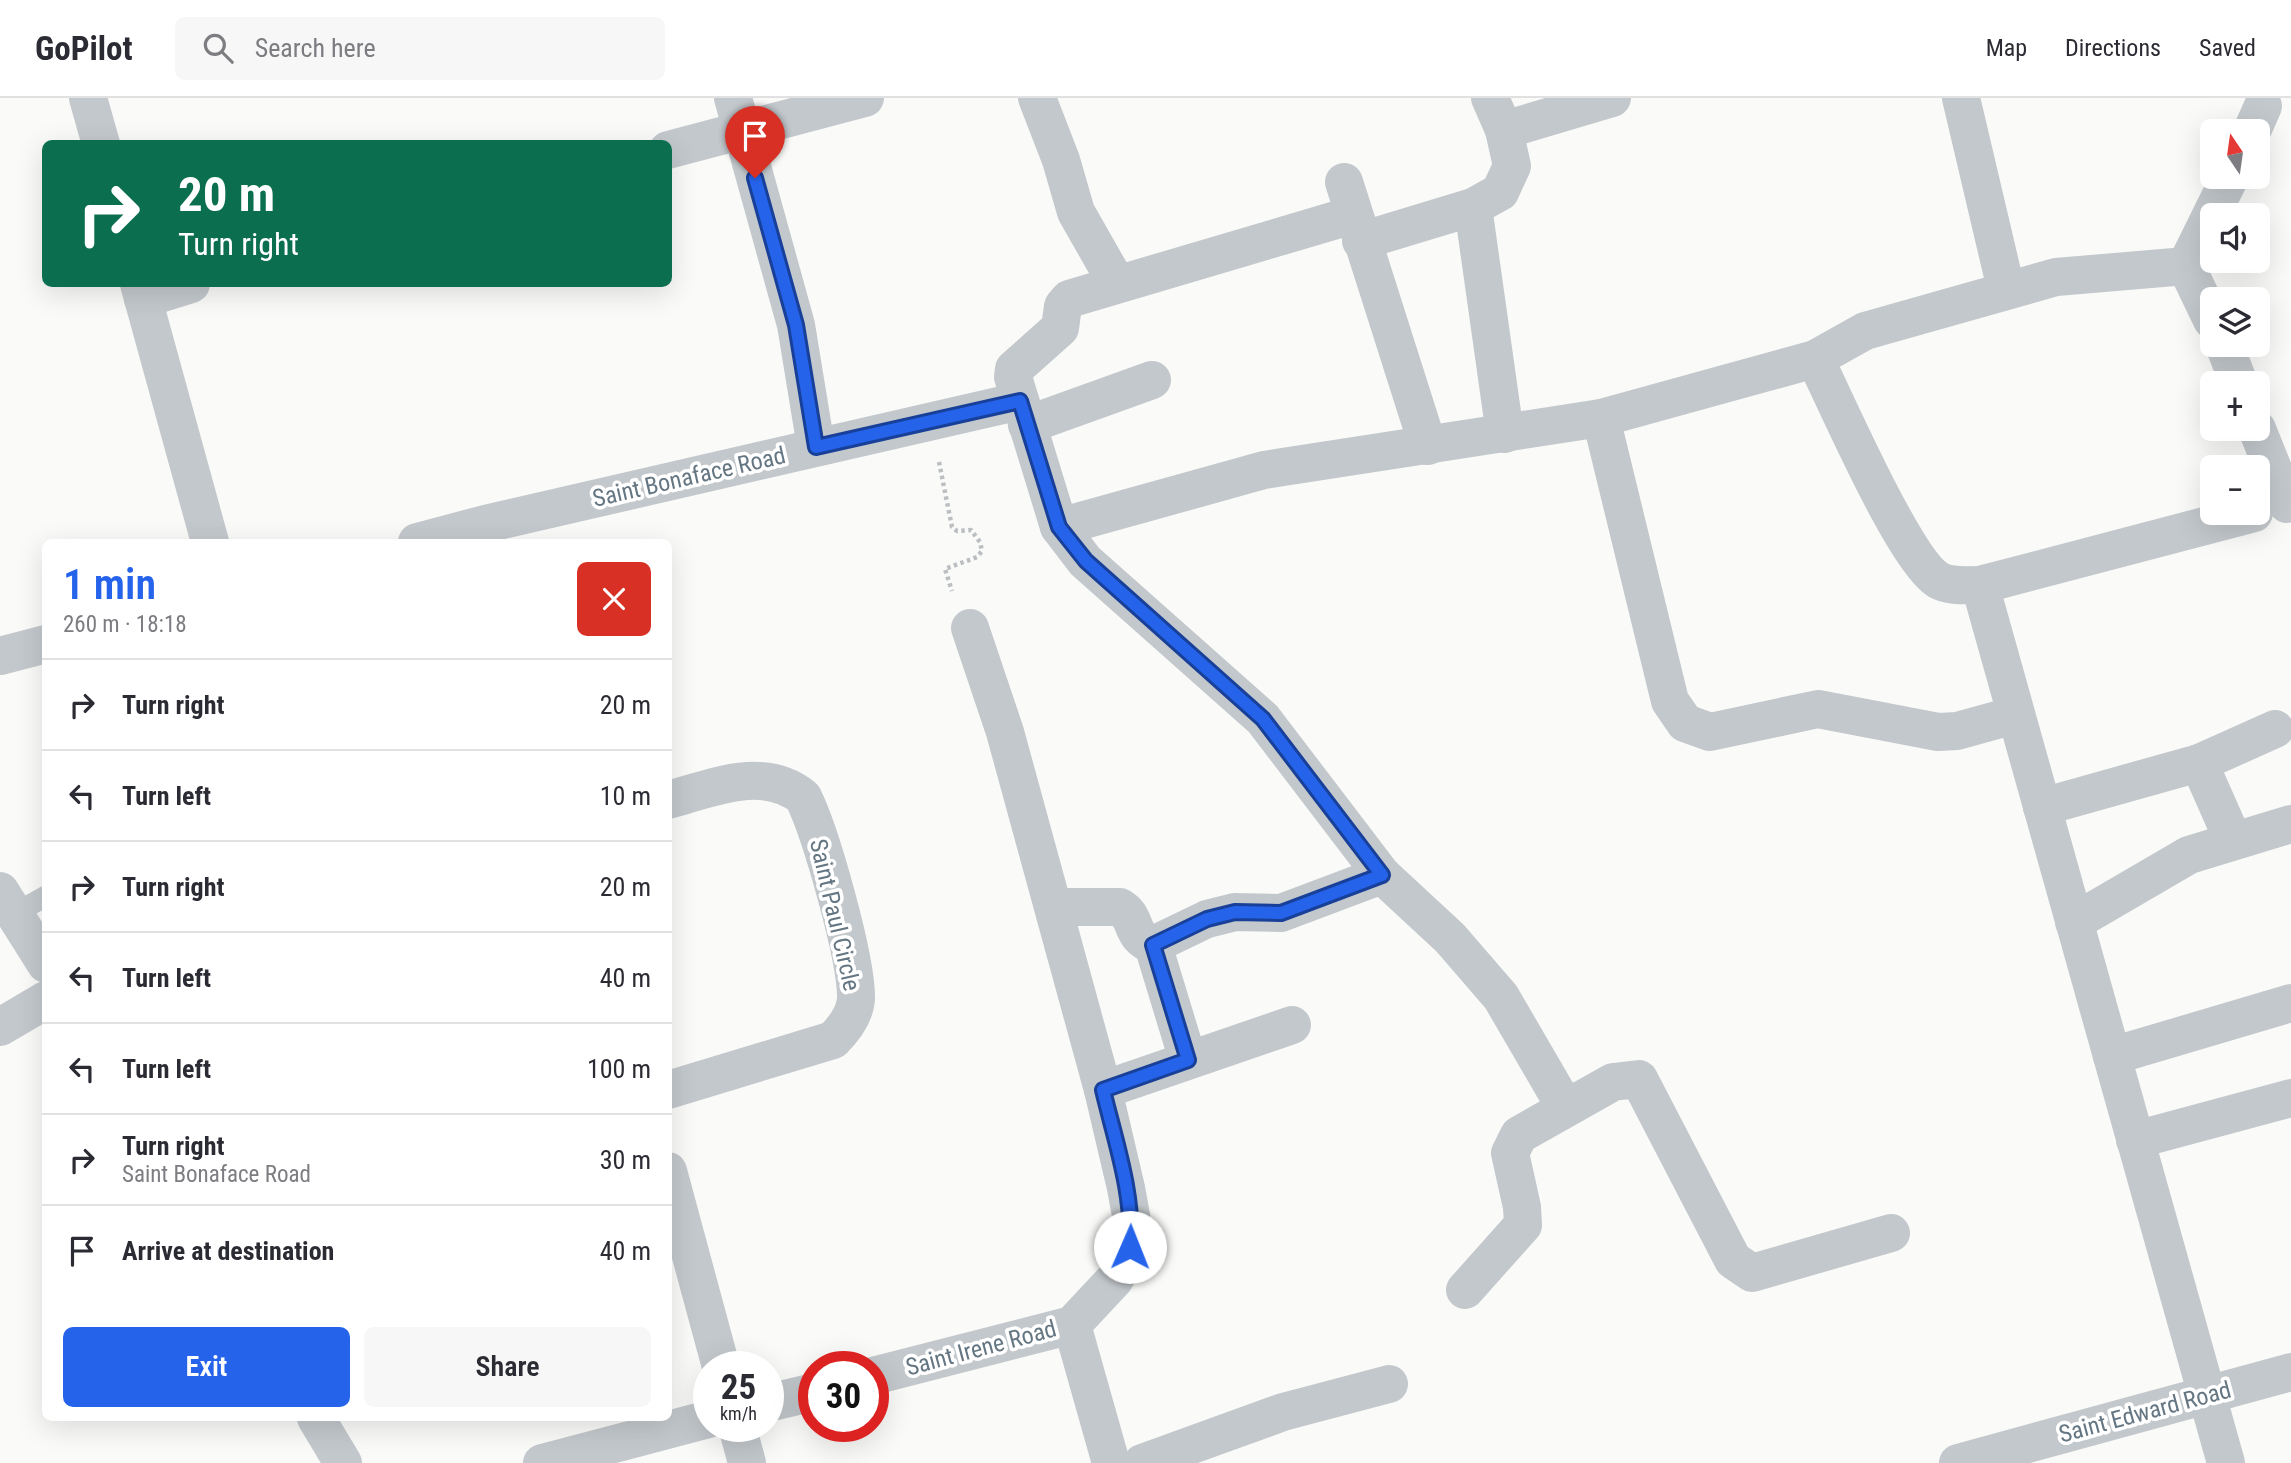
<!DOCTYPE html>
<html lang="en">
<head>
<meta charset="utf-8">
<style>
	:root { --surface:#fff; --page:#f7f7f7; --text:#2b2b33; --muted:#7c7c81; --line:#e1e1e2; --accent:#2563eb }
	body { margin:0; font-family:"Roboto Condensed",sans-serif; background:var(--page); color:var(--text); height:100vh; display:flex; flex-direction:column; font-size:26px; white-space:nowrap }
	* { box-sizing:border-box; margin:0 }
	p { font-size:23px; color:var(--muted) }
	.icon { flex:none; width:38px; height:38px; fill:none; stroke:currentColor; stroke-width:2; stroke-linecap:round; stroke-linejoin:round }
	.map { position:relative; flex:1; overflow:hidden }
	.panel { position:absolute; left:42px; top:441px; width:630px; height:882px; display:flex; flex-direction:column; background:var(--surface); border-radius:10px; box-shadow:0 7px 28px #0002 }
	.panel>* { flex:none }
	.top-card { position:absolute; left:42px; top:42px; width:630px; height:147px; border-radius:10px; box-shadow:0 7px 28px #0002; background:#0b6e4f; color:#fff; overflow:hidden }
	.needle { width:46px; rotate:347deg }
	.tools { position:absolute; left:2200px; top:21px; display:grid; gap:14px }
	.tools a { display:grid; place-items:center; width:70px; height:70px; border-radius:10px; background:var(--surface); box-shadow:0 7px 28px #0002; font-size:35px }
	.speed { position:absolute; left:693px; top:1253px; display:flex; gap:14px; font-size:35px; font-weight:700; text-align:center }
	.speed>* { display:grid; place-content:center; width:91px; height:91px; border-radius:50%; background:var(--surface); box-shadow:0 7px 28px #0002; line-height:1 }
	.speed small { font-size:18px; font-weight:400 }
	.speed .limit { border:10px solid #d22; background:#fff; color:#111 }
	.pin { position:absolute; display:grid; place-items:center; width:60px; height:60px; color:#fff; margin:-72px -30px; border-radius:50% 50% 50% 0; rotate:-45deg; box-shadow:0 0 7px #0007 }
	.pin .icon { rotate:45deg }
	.me { position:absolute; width:77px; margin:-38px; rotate:1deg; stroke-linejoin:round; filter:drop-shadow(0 0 5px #0008) }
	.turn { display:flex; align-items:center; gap:24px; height:147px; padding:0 21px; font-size:32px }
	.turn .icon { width:91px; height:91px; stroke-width:2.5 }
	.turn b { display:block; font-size:49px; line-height:60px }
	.round { display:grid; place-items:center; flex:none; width:74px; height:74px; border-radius:10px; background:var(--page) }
	.overview { display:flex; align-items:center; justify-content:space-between; height:119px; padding:0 21px }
	h1 { font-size:42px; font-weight:600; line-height:52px; color:var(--accent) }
	.primary-button { display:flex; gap:14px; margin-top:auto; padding:14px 21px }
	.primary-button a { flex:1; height:80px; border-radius:10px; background:var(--accent); color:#fff; font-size:28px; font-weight:600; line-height:80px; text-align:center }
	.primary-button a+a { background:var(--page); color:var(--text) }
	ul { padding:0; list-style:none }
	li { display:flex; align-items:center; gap:21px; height:91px; padding:0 21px; border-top:2px solid var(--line) }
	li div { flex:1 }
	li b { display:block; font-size:26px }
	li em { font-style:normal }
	header { display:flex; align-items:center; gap:42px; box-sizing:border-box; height:98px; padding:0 35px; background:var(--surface); border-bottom:2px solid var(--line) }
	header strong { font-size:33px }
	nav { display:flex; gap:38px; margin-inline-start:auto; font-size:24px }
	.search { width:490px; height:63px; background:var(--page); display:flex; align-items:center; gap:18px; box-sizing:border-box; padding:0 24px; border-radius:10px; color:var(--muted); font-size:26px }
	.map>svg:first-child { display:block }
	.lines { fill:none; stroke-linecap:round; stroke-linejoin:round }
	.path { stroke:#bbbfc2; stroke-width:4.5; stroke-dasharray:3.5 3.5; stroke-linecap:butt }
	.lane { stroke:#c3c8cc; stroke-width:21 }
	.street { stroke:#c3c8cc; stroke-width:38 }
	.route-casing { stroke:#184099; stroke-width:18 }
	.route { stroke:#2563eb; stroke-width:12 }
	.labels { text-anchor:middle; stroke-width:7; stroke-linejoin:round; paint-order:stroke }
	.street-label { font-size:24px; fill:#657683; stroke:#fff }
</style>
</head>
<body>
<header>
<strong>GoPilot</strong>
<div class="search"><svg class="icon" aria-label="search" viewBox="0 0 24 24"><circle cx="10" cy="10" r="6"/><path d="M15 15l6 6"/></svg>Search here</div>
<nav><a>Map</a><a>Directions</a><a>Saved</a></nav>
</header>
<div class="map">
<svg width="2291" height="1365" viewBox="0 0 2291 1365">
	<rect width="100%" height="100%" fill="#fafaf8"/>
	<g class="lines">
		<!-- path -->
		<polyline class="path" points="939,364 952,429 957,433 971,432 980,444 982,453 977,459 945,471 952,493"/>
		<!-- lane -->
		<polyline class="lane" points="14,816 46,798"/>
		<!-- street -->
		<g class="street">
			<polyline points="88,0 101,46"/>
			<polyline points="733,0 796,227 816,349"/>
			<polyline points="1037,0 1061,62 1076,114 1117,186"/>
			<polyline points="1961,0 2006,191"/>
			<polyline points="1504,32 1612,0"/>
			<polyline points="2252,33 2263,8"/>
			<polyline points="668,52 865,0"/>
			<polyline points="1344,84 1428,348"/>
			<polyline points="1473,109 1505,336"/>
			<polyline points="1353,117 1069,201 1063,208 1060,230 1014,271 1013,279 1059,429 1085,463 1263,621 1382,777 1450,840 1501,899 1565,1009"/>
			<polyline points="1361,143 1473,109 1500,94 1512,68 1504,32 1490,0"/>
			<polyline points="2186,168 2230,79"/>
			<polyline points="2186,168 2212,222"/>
			<polyline points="139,186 210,444"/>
			<polyline points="143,201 191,186"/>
			<polyline points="2224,247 2239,285"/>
			<path d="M 1815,261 C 1837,305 1904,461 1938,482 C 1950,489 1966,487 1980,487 L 2254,415"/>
			<polyline points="1601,320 1670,603 1685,625 1710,634 1818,611 1938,634 1957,633 2015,617"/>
			<polyline points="1027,327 1152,282"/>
			<polyline points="2257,331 2287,406"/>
			<polyline points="1059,429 1264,372 1601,320 1815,261 1865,233 2056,179 2186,168"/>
			<polyline points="417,444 485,426 1020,303"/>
			<polyline points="1980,487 2226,1365"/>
			<polyline points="0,558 46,546"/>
			<polyline points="2199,665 2233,742"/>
			<path d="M 668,702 C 712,690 763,667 803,699 C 821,735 857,862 856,901 C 855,917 844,931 833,942 L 668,992"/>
			<polyline points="2042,709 2199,665 2275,631"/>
			<polyline points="0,793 46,866"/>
			<path d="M 1055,809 L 1120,809 C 1138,819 1129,839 1153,847 L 1207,821 L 1235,814 L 1281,815 L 1382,777"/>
			<polyline points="2074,824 2189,757 2291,726"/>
			<polyline points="1153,847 1188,962"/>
			<polyline points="0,929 46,902"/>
			<polyline points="2112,958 2291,905"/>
			<polyline points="1103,992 1292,927"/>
			<polyline points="2135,1042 2291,1000"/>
			<polyline points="668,1073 721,1269"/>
			<polyline points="1465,1192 1523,1127 1522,1109 1510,1055 1519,1037 1613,984 1639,981 1733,1162 1752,1175 1891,1135"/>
			<polyline points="1072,1227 1111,1365"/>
			<polyline points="873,1278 1072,1227 1115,1181 1130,1148 1132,1123 1126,1090 1103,992 1005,634 970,530"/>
			<polyline points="768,1305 814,1294"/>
			<polyline points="316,1320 343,1365"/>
			<polyline points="737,1328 747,1365"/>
			<polyline points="542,1365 709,1321"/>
			<polyline points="1142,1365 1283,1314 1389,1286"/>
			<polyline points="1958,1365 2291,1274"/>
		</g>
	</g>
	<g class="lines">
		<!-- route casing -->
		<g class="route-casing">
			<path id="route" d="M 755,80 L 796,227 L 816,349 L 1020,303 L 1059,429 L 1086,463 L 1263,621 L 1382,777 L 1281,815 L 1235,814 L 1207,821 L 1153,847 L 1188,962 L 1103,992 C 1115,1043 1134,1096 1130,1149"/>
		</g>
		<!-- route -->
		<use href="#route" class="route"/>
	</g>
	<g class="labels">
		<!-- street labels -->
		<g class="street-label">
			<text transform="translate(689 379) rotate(-13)" y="8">Saint Bonaface Road</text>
			<text transform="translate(835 817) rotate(77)" y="8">Saint Paul Circle</text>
			<text transform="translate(981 1250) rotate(-15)" y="8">Saint Irene Road</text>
			<text transform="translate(2145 1314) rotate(-15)" y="8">Saint Edward Road</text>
		</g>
	</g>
</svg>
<div class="tools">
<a><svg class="needle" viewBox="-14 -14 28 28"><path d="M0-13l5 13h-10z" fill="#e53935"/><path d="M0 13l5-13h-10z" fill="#7c7c81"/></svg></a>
<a><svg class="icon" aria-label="sound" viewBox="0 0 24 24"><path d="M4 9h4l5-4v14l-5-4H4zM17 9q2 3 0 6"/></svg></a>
<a><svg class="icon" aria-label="layers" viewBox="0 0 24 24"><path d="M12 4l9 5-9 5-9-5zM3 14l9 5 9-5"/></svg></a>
<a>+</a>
<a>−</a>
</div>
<div class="speed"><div>25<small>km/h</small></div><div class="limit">30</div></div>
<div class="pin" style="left:755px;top:80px;background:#d93025"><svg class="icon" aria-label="arrive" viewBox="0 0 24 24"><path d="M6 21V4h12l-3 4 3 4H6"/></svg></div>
<svg class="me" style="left:1130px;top:1149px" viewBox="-20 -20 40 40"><circle r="19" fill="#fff"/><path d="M0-13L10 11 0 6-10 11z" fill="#2563eb"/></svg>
<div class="top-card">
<div class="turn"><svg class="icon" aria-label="right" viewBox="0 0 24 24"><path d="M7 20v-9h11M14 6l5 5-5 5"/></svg><div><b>20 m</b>Turn right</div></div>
</div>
<section class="panel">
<div class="overview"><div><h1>1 min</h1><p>260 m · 18:18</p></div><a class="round" style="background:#d93025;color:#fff"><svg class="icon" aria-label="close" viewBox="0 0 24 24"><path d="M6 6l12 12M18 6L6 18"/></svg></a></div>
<ul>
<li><svg class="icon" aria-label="right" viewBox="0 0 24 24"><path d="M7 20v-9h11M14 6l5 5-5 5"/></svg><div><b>Turn right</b></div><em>20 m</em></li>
<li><svg class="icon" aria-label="left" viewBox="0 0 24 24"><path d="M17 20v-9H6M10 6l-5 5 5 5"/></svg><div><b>Turn left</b></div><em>10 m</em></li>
<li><svg class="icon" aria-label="right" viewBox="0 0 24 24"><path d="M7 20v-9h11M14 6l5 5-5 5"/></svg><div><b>Turn right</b></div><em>20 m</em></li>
<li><svg class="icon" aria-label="left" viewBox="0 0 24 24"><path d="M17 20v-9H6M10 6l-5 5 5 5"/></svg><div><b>Turn left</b></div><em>40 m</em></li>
<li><svg class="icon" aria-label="left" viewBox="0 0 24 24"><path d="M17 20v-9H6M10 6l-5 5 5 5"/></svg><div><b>Turn left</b></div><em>100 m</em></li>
<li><svg class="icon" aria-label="right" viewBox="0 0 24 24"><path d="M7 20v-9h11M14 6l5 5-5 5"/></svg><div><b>Turn right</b><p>Saint Bonaface Road</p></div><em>30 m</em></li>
<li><svg class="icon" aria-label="arrive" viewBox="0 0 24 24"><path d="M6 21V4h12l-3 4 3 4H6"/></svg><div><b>Arrive at destination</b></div><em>40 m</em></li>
</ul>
<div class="primary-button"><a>Exit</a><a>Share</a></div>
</section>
</div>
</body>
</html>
